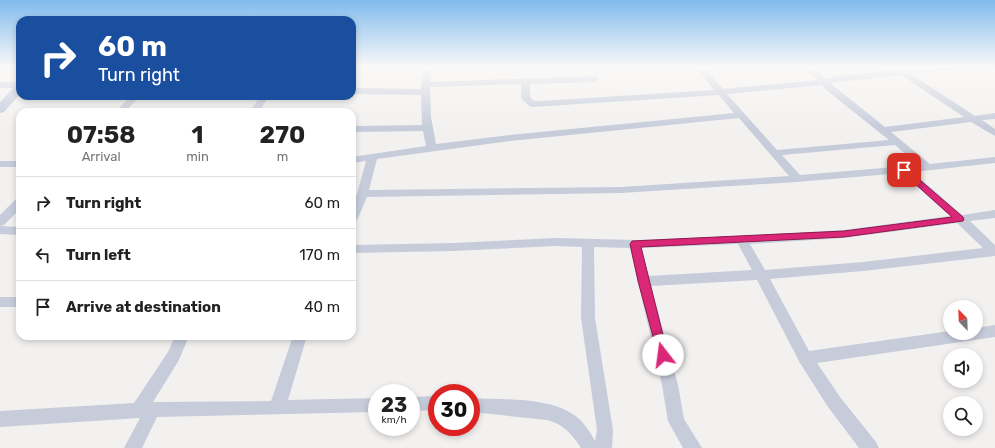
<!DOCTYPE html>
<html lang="en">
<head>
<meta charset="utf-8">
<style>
	:root { --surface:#fff; --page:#f6f6f6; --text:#222; --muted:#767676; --line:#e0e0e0 }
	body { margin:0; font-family:Rubik,sans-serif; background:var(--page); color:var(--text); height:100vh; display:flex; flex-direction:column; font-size:15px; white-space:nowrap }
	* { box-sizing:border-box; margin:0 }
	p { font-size:13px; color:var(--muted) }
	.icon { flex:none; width:22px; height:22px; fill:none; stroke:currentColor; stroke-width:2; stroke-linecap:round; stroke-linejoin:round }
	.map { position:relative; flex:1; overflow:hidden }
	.panel { position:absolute; left:16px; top:108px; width:340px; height:232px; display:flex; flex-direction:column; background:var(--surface); border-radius:12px; box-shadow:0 2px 6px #0003 }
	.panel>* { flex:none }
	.banner { position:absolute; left:16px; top:16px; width:340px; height:84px; border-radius:12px; box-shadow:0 2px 6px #0003; background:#1a4fa0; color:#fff; overflow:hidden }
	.needle { width:26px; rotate:337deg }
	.controls { position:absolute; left:943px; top:300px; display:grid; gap:8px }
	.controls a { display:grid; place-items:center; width:40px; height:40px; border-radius:50%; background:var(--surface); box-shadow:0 2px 6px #0003; font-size:20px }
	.speed { position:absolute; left:368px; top:384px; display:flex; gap:8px; font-size:20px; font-weight:700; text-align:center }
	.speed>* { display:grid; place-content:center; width:52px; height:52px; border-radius:50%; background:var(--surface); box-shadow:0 2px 6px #0003; line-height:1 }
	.speed small { font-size:10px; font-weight:400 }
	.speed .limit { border:6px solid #d22; background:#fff; color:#111 }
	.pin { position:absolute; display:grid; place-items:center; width:34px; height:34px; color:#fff; margin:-17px; border-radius:8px; box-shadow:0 2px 6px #0006 }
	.me { position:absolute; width:44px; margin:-22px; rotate:345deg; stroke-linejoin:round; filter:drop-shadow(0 0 3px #0008) }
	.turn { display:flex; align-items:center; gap:14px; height:84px; padding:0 16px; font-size:18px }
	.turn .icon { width:52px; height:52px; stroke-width:2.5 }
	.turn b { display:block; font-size:28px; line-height:34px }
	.eta { display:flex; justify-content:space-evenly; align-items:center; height:68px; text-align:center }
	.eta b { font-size:24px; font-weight:700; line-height:28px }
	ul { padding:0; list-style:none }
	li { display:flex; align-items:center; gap:12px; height:52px; padding:0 16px; border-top:1px solid var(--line) }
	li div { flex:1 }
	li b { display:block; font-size:15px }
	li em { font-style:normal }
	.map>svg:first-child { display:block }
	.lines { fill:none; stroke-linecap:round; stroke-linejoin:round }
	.street { fill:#c6ccda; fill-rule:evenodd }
	.secondary { fill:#c1c8db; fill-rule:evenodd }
	.route { fill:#db2777; stroke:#8e194d }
</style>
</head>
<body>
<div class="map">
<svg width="995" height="448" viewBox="0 0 995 448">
	<rect width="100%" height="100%" fill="#f3f1f0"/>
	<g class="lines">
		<!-- street -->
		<g class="street">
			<path d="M 424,67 L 432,67 L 431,82 L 595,76 L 599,79 L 595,82 L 530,84 L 530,97 L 534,101 L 539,101 L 714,90 L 695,67 L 703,67 L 723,89 L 818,80 L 803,67 L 812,67 L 826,79 L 834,76 C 877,72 919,67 962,67 L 958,69 L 911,74 L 975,116 L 995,113 L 995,119 L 982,120 L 995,129 L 995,136 L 971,122 L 891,132 L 930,164 L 995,157 L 995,163 L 913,172 L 962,215 L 995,210 L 995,218 L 970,221 L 995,245 L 995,256 L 863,271 L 770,279 L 809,351 L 950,331 L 950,333 L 976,333 L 976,328 L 995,325 L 995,337 L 817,363 L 840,397 L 876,442 L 879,448 L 859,448 L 828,407 L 800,363 L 757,280 L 651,286 L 678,385 L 684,419 L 702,448 L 683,448 L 668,421 L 662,385 L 630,248 L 594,247 L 595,318 L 613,430 L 612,448 L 581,448 C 572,434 563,424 547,420 L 471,412 L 471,398 C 501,400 545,397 571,413 C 582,419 589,430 595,441 L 597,430 L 581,318 L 582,247 L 556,246 L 453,251 L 352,253 L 352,245 L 453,243 L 556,238 L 635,240 L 742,236 L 844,230 L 950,216 L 902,173 L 797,182 L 621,193 L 367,197 L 358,218 L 356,221 L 352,222 L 352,205 L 357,194 L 366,161 L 352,163 L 352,157 L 426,146 L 423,131 L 352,132 L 352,126 L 422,125 L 421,95 L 352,94 L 352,88 L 421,89 ZM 901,75 L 964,117 L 885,127 L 830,83 ZM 521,84 L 521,98 L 529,106 L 532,107 L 719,95 L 734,113 L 510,135 L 436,144 L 431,117 L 430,87 ZM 822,85 L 825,89 L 889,140 L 777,150 L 727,94 ZM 739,118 L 789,176 L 621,187 L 369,190 L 377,159 L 510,141 ZM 895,145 L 918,165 L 800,175 L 782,155 ZM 957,223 L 983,248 L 863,262 L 765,270 L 750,244 L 844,238 ZM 738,244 L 752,270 L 648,276 L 642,248 Z"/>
			<rect x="0" y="82" width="20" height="6"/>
			<polygon points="131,96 140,96 125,112 115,112"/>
			<polygon points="261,96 269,96 259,112 249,112"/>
			<rect x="0" y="161" width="20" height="6"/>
			<polygon points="20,198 20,209 4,225 0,226 20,227 20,235 0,234 0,215 16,199"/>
			<rect x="0" y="297" width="20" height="10"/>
			<polygon points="175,336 189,336 179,360 153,402 271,401 293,336 307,336 288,400 377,398 377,412 157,417 142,448 124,448 140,418 0,427 0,411 134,403 168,352"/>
			<polygon points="437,396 437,410 411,411 411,397"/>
		</g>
		<!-- secondary -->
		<polygon class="secondary" points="20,84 20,94 4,112 0,113 0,102 16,85"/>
	</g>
	<!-- sky -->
	<linearGradient id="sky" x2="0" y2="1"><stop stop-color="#80bbed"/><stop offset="0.52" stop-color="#faf9f8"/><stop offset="1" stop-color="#faf9f8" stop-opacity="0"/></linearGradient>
	<rect width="995" height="129" fill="url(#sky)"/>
	<!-- route -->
	<polygon class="route" points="904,168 907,169 963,217 964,219 963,221 844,237 641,247 668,355 667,359 663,360 659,359 638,281 630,244 632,241 844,231 952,217 902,172 902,169"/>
</svg>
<div class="controls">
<a><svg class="needle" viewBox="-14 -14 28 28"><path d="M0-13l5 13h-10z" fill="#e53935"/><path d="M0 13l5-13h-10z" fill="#767676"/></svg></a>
<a><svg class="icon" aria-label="sound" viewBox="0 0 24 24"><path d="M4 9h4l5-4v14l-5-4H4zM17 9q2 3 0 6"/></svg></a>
<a><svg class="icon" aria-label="search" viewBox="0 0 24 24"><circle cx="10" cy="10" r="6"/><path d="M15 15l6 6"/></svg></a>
</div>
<div class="speed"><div>23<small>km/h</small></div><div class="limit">30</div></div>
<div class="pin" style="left:904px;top:170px;background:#d93025"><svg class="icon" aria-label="arrive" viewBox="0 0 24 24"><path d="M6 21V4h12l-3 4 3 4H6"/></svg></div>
<svg class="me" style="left:663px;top:355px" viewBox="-20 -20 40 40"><circle r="19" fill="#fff"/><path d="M0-13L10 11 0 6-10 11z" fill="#db2777"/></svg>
<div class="banner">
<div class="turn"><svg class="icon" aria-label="right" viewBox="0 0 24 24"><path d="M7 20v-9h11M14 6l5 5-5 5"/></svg><div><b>60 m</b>Turn right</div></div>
</div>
<section class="panel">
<div class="eta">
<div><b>07:58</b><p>Arrival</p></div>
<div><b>1</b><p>min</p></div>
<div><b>270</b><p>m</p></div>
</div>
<ul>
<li><svg class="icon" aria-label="right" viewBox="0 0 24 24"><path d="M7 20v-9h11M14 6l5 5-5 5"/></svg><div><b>Turn right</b></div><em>60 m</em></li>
<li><svg class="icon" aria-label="left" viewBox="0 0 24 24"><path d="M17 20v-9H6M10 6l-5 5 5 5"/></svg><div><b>Turn left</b></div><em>170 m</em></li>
<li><svg class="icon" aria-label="arrive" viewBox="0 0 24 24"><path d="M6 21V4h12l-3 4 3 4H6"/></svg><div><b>Arrive at destination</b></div><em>40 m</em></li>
</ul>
</section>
</div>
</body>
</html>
